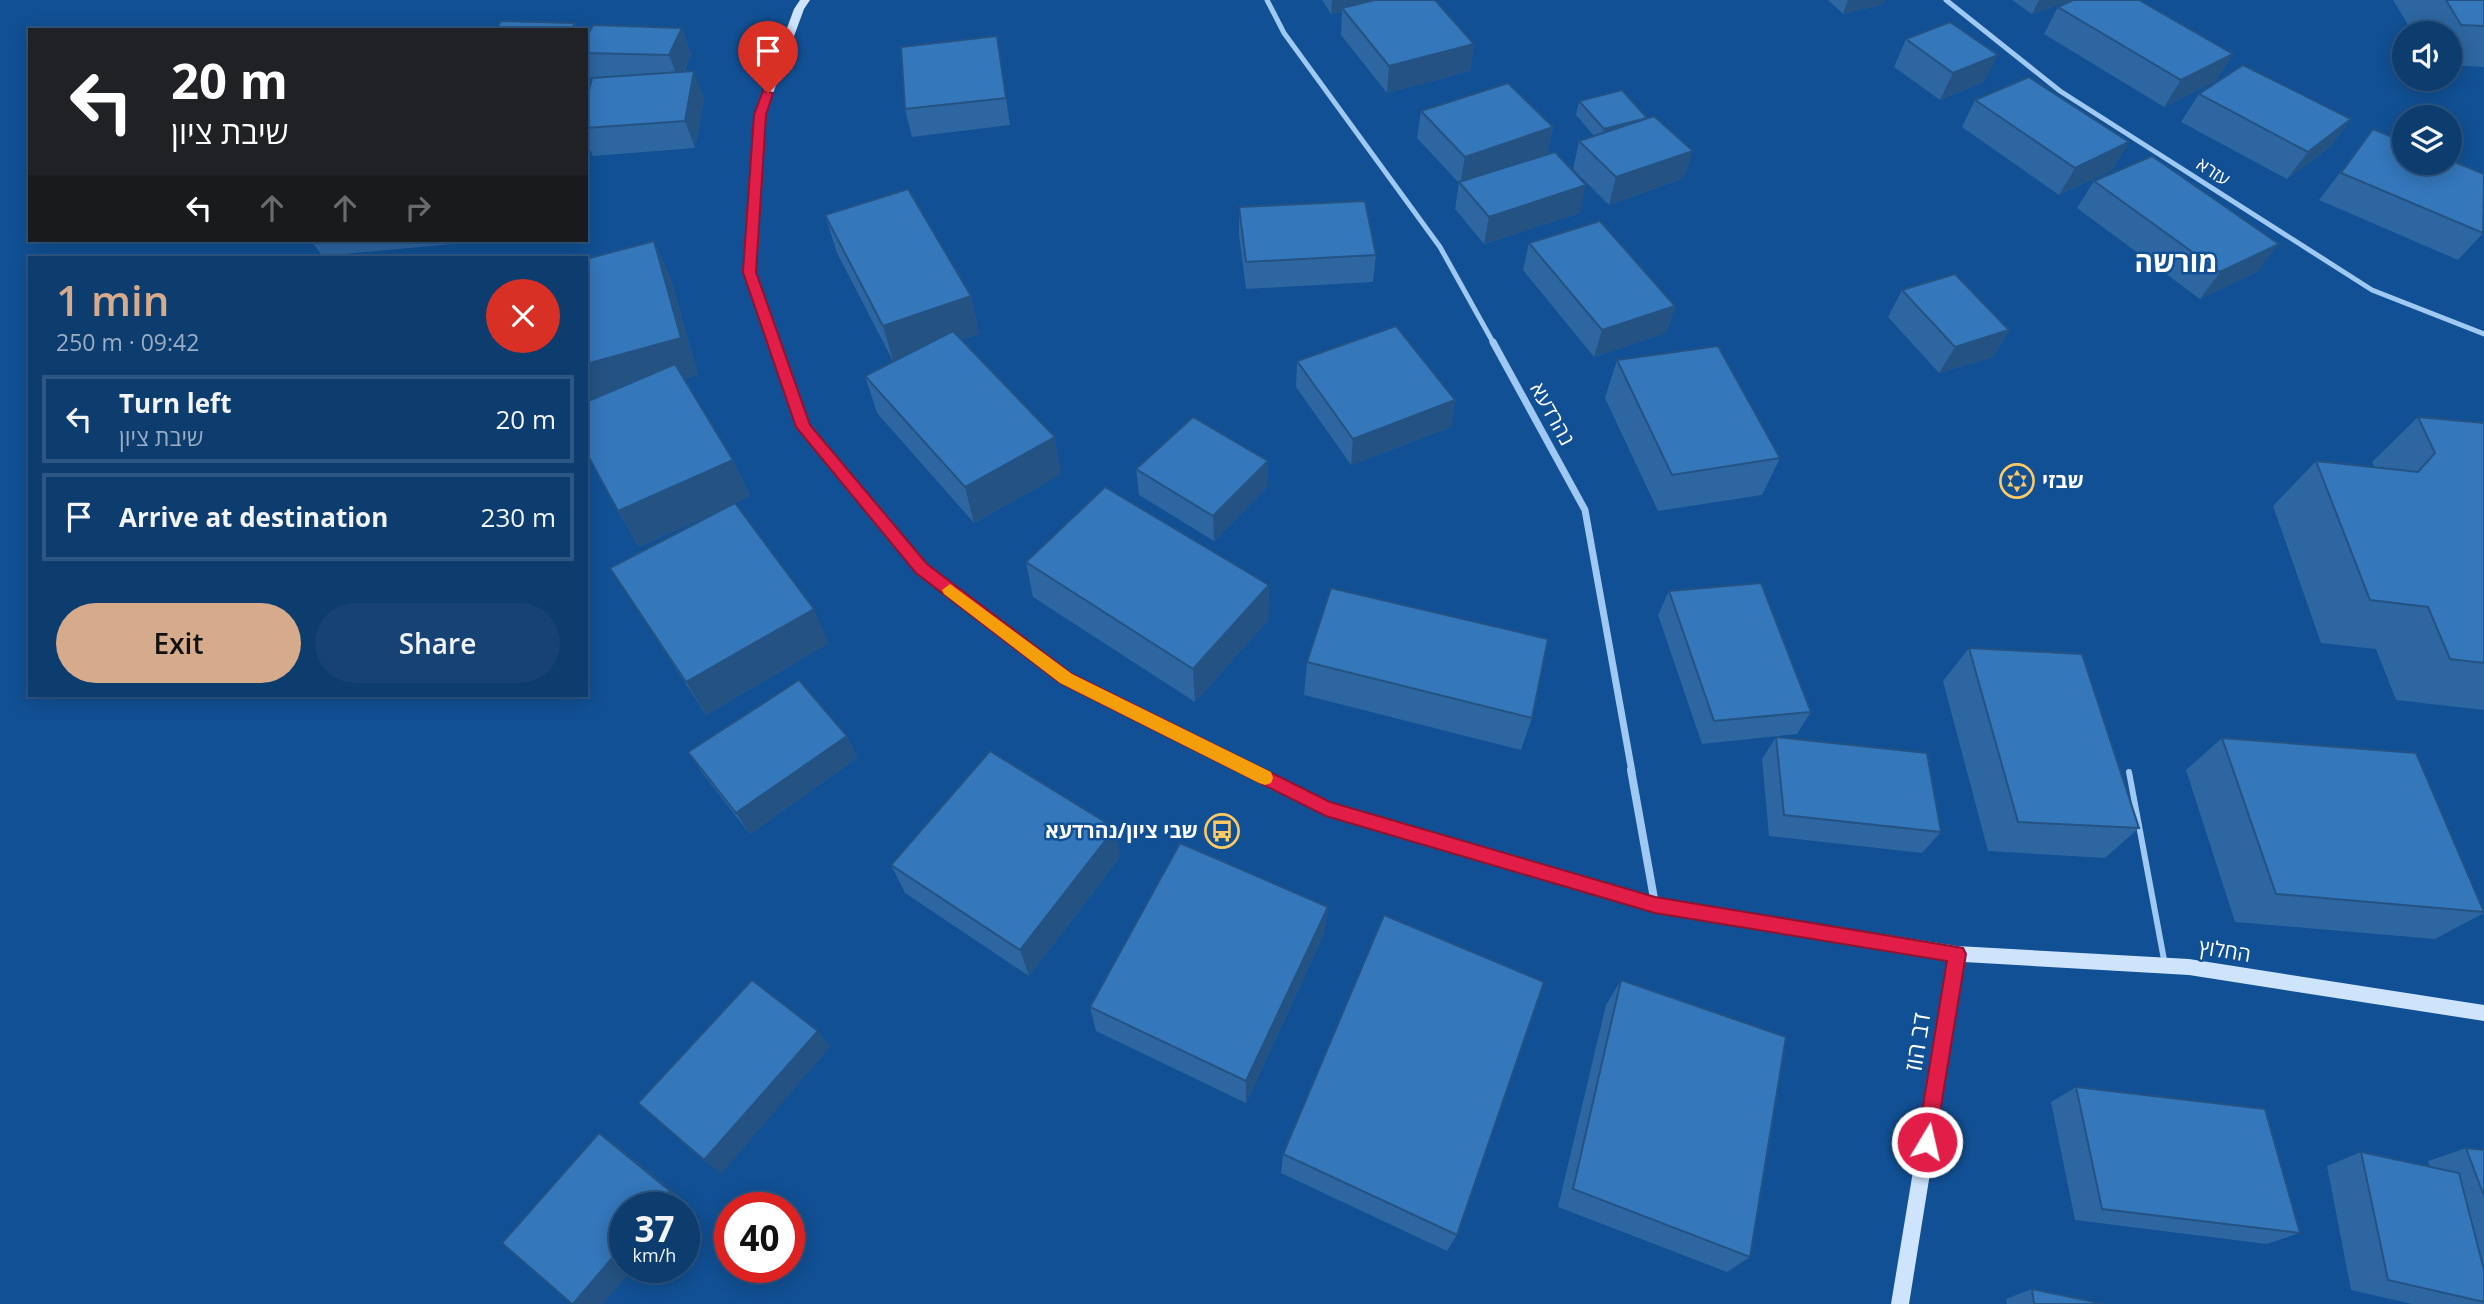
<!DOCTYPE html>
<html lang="en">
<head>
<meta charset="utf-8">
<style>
	:root { --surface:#0d3c6f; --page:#164374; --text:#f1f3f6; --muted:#9aadc3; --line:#2d5682; --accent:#d6ab8b }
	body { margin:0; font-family:"Open Sans",Heebo,sans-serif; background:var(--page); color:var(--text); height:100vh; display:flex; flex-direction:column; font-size:26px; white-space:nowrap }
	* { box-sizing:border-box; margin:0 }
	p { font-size:23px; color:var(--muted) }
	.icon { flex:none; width:38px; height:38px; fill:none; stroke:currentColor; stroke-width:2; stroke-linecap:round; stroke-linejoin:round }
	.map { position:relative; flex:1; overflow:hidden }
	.side { position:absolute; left:28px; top:256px; width:560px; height:441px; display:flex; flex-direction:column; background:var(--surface); border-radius:0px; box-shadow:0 4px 18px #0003,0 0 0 2px var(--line) }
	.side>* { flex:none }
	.banner { position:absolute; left:28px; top:28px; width:560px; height:214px; border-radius:0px; box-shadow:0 4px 18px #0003,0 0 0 2px var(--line); background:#202124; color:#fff; overflow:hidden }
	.tools { position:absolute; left:2392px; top:21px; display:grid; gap:14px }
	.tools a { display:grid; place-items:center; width:70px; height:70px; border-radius:50%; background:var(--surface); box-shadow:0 4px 18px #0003,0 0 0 2px var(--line); font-size:35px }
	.speed { position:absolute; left:609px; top:1192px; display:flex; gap:14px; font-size:35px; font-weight:700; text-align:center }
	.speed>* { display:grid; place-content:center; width:91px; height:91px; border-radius:50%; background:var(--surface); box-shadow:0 4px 18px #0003,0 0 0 2px var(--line); line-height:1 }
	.speed small { font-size:18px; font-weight:400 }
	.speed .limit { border:10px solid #d22; background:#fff; color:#111 }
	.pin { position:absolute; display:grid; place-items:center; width:60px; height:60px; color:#fff; margin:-72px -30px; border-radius:50% 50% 50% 0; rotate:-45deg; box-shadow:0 0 7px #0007 }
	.pin .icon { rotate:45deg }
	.me { position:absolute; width:77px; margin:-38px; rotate:9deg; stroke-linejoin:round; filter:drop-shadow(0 0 5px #0008) }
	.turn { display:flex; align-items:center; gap:24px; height:147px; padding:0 28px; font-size:32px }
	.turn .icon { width:91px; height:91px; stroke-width:2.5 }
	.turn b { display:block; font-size:49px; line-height:60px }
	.lanes { display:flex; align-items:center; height:66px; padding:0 28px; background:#0003; justify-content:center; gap:35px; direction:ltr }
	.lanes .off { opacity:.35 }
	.round { display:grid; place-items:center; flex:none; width:74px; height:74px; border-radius:37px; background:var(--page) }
	.headline { display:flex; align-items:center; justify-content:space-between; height:119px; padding:0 28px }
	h1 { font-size:42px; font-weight:600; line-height:52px; color:var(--accent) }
	.cta { display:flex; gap:14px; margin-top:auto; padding:14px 28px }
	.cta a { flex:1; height:80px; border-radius:42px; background:var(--accent); color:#111; font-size:28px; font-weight:600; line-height:80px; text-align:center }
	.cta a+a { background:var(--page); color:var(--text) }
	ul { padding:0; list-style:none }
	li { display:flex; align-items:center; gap:21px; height:88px; margin:0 14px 10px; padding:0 14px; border:4px solid var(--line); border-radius:0px }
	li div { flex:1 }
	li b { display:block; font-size:26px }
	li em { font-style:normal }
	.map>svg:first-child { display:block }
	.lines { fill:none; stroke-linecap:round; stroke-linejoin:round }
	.lane { stroke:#9fc9f3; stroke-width:6 }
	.street-far2 { stroke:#9fc9f3; stroke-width:5 }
	.street-far1 { stroke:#9fc9f3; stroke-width:7 }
	.street { stroke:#9fc9f3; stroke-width:8 }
	.secondary { fill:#cee4fd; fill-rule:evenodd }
	.wall { fill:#2d66a1 }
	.shaded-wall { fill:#245383 }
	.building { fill:#3477bb; stroke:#245383; stroke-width:2 }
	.route { fill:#e11d48; stroke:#92132f; stroke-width:2 }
	.slow { fill:#f59e0b }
	.labels { text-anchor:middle; stroke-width:5; stroke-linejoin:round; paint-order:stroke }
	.far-street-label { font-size:18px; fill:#fff; stroke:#115094 }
	.street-label { font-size:21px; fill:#fff; stroke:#115094 }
	.poi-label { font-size:21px; font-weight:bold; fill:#fff; stroke:#115094; text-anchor:start }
	.near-street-label { font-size:24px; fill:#fff; stroke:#115094 }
	.district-label { font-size:28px; font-weight:bold; fill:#fff; stroke:#115094 }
</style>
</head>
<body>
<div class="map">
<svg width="2484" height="1304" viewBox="0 0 2484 1304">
	<rect width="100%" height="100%" fill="#115094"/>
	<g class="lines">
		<!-- lane -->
		<polyline class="lane" points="2129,772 2165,965"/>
		<!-- street-far2 -->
		<g class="street-far2">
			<polyline points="1267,0 1284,33 1440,247 1494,344"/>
			<polyline points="1946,0 2060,91 2372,290 2484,334"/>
		</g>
		<!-- street-far1 -->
		<polyline class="street-far1" points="1493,342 1585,510 1632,772"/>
		<!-- street -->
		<polyline class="street" points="1631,770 1655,904"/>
		<!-- secondary -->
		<polygon class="secondary" points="800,0 810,0 804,9 765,115 755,272 809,425 927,565 1071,674 1329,802 1655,898 1957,946 2189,959 2484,1005 2484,1021 2189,975 1964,962 1909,1304 1891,1304 1948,960 1655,912 1321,813 1061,682 917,573 799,430 743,272 755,115 794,9"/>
	</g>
	<!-- wall -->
	<g class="wall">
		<polygon points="1322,0 1435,0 1474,44 1470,71 1387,93 1341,35 1342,12 1331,14"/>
		<polygon points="1828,0 1885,0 1883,4 1843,14"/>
		<polygon points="2012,0 2139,0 2233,54 2215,81 2164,107 2044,34 2058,7 2073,0 2032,14"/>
		<polygon points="2393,0 2484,0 2484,67 2450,65 2450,33 2413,33"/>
		<polygon points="682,28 691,55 684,72 704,99 695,148 593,156 586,141 586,103 592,80 586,69 586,53"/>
		<polygon points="997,36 1010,125 912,137 905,109"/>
		<polygon points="1906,39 1984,82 1940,100 1894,67"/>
		<polygon points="2199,94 2351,119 2330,147 2287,179 2181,122"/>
		<polygon points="1975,100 2129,142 2112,170 2059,195 1962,127"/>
		<polygon points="1579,101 1684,178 1609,205 1573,169 1579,141 1594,136 1576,115"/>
		<polygon points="1421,111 1553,127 1547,155 1580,213 1484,244 1455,209 1459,183 1417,138"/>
		<polygon points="2373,129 2484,232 2458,260 2319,200"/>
		<polygon points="2094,181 2258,271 2200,299 2077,208"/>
		<polygon points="1239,207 1376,255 1373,282 1246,289 1239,235"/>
		<polygon points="825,215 971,296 979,334 961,340 1061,474 974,523 877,413 865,376 893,361 837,253"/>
		<polygon points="311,240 496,240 322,256"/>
		<polygon points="654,241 671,280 698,375 684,379 733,460 750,496 735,503 829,643 706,715 610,568 733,504 639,547 618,511"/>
		<polygon points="1529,243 1675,306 1666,333 1594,357 1523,270"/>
		<polygon points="1902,290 2009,330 1993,357 1939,373 1888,317"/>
		<polygon points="1617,360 1780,458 1762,495 1658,511 1605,398"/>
		<polygon points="1297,361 1455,400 1451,427 1351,465 1296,387"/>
		<polygon points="2418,417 2484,423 2484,710 2396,700 2376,649 2321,643 2273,506 2316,461 2374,467 2372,462"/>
		<polygon points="1268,461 1267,487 1214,541 1139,495 1136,469"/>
		<polygon points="1026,562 1269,585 1268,620 1195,702 1033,597"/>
		<polygon points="1669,591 1811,712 1797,734 1702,744 1658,615"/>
		<polygon points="1969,648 2139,828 2105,858 1988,851 1943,681"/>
		<polygon points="1307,662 1532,718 1521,750 1304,695"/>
		<polygon points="847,736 857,758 750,834 703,774 688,752"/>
		<polygon points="1776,737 1941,832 1922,853 1769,836 1762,759"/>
		<polygon points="2222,738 2484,910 2484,913 2435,939 2235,922 2186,770"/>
		<polygon points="1120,857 1029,976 905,893 891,865"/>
		<polygon points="1328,907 1324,934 1246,1103 1096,1031 1090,1007"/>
		<polygon points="1621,980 1750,1257 1727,1272 1558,1207 1606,1005"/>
		<polygon points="2076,1087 2300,1233 2266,1244 2075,1220 2051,1102"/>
		<polygon points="2466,1148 2484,1150 2484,1304 2412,1304 2351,1290 2327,1166 2361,1152 2430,1167 2428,1161"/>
		<polygon points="1283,1154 1457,1235 1447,1251 1281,1173"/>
		<polygon points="2032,1289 2104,1304 2007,1304 2006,1299"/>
	</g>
	<!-- shaded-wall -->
	<g class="shaded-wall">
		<polygon points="1332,0 1406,0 1342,8 1342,12 1331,14"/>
		<polygon points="1848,0 1885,0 1883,4 1843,14"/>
		<polygon points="2039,0 2073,0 2032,14"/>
		<polygon points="575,23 578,30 571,30"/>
		<polygon points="682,28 691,55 679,82 669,55"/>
		<polygon points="1474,44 1470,71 1387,93 1389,66"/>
		<polygon points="2233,54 2215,81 2164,107 2181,80"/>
		<polygon points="1998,55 1984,82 1940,100 1953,73"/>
		<polygon points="694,71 704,99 695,148 685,121"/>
		<polygon points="1647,118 1600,143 1604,129"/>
		<polygon points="2351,119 2330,147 2287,179 2308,152"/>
		<polygon points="1553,127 1547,155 1460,184 1465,157"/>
		<polygon points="2129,142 2112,170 2059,195 2075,168"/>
		<polygon points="1693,151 1684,178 1609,205 1616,177"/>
		<polygon points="1586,185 1580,213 1484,244 1489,217"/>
		<polygon points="654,241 671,280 698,375 586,407 586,364"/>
		<polygon points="2279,244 2258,271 2200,299 2220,272"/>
		<polygon points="971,296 979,334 894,364 883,326"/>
		<polygon points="1675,306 1666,333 1594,357 1602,330"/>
		<polygon points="2009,330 1993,357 1939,373 1955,347"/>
		<polygon points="1455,400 1451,427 1351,465 1353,439"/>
		<polygon points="1055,437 1061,474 974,523 965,487"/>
		<polygon points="733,460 750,496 639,547 618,511"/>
		<polygon points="1268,461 1267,487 1214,541 1213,516"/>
		<polygon points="1269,585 1268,620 1195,702 1193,669"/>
		<polygon points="814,609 829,643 706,715 686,682"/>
		<polygon points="847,736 857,758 750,834 736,813"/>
		<polygon points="1115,828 1120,857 1029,976 1020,950"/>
		<polygon points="1328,907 1324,934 1246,1103 1246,1081"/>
		<polygon points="818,1031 830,1047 721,1174 704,1160"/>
		<polygon points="599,1133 619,1147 688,1203 684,1208 655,1208"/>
		<polygon points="625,1243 625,1267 634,1267 603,1304 573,1304"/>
	</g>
	<!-- building -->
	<g class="building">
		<polygon points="1375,0 1435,0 1474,44 1389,66 1342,8"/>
		<polygon points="2073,0 2139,0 2233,54 2181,80 2058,7"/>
		<polygon points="2446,0 2484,0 2484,26 2461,25"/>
		<polygon points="501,21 575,23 571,30 496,30"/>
		<polygon points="1950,22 1998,55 1953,73 1906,39"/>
		<polygon points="593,25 682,28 669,55 586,53 586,39"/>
		<polygon points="997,36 1006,98 905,109 901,47"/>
		<polygon points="2243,65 2351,119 2308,152 2199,94"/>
		<polygon points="694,71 685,121 586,128 586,103 592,78"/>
		<polygon points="2029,77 2129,142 2075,168 1975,100"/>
		<polygon points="1508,83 1553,127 1465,157 1421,111"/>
		<polygon points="1622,90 1647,118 1604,129 1579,101"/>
		<polygon points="1654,116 1693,151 1616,177 1579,141"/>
		<polygon points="2373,129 2404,142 2404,163 2450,163 2450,160 2484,174 2483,233 2341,173"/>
		<polygon points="1555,152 1586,185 1489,217 1459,182"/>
		<polygon points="2152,156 2279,244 2220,272 2094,181"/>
		<polygon points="908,189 971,296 883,326 825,215"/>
		<polygon points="1365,201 1376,255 1246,262 1239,207"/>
		<polygon points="1600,221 1675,306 1602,330 1529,243"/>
		<polygon points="654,241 681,338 586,364 586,259"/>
		<polygon points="1955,274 2009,330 1955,347 1902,290"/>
		<polygon points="1396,326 1455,400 1353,439 1297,361"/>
		<polygon points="953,331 1055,437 965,487 865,376"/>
		<polygon points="1718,346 1780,458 1672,475 1617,360"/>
		<polygon points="675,364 733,460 618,511 586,452 586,402"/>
		<polygon points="1193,417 1268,461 1213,516 1136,469"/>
		<polygon points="2418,417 2484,423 2484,663 2450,659 2428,607 2370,600 2316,461 2418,472 2435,453"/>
		<polygon points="1105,487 1269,585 1193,669 1026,562"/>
		<polygon points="735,503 814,609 686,682 610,568"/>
		<polygon points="1761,583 1811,712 1714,721 1669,591"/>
		<polygon points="1331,588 1548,639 1532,718 1307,662"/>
		<polygon points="1969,648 2082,654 2139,828 2018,822"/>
		<polygon points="799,680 847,736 736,813 688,752"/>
		<polygon points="1776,737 1927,753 1941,832 1784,815"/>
		<polygon points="2222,738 2416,753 2484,912 2276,894"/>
		<polygon points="990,751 1115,828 1020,950 891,865"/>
		<polygon points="1180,843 1328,907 1246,1081 1090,1007"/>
		<polygon points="1384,915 1544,982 1457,1235 1283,1154"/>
		<polygon points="752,980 818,1031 704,1160 638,1103"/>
		<polygon points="1621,980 1786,1037 1750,1257 1573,1189"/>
		<polygon points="2076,1087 2265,1109 2300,1233 2102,1209"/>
		<polygon points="599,1133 670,1191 655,1208 625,1208 625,1243 573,1304 572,1304 502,1243"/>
		<polygon points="2466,1148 2484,1150 2484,1196"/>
		<polygon points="2361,1152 2459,1173 2484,1270 2484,1302 2388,1280"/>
		<polygon points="2032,1289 2104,1304 2034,1304"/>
	</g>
	<!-- route -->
	<polygon class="route" points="763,91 773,93 766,115 756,272 810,425 927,564 1072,674 1330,802 1655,897 1963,948 1966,954 1934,1149 1927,1152 1920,1149 1917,1142 1947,961 1655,913 1326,816 1060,683 916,573 796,427 743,272 754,115"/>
	<!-- slow -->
	<polygon class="slow" points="950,584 1072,674 1271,772 1273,778 1271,783 1265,785 1259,783 1060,683 944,594 942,590"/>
	<!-- icons -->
	<defs>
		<g id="synagogue-ring" transform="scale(1.75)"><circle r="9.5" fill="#115094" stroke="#ffca61" stroke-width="1.5"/><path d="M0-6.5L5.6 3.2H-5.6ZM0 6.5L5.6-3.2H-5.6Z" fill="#ffca61"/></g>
		<g id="bus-ring" transform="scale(1.75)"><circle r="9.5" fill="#115094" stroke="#ffca61" stroke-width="1.5"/><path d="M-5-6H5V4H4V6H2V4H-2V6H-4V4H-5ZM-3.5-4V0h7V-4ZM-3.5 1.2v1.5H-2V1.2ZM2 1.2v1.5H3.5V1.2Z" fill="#ffca61"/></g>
	</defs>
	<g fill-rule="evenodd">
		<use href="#synagogue-ring" x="2017" y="481"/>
		<use href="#bus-ring" x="1222" y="831"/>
	</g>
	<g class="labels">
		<!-- far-street labels -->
		<g class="far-street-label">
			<text transform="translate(2213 172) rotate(33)" y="6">עזרא</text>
		</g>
		<!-- street labels -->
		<g class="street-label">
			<text transform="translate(1552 414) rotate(61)" y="7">נהרדעא</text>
			<text transform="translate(2225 951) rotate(9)" y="7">החלוץ</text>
		</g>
		<!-- poi labels -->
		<g class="poi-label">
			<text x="2042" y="488">שבזי</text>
			<text x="1198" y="838" text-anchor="end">שבי ציון/נהרדעא</text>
		</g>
		<!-- near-street labels -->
		<g class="near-street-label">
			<text transform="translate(1918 1042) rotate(-81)" y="8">דב הוז</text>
		</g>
		<!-- district labels -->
		<g class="district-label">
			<text x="2176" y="272">מורשה</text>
		</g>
	</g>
</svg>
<div class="tools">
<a><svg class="icon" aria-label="sound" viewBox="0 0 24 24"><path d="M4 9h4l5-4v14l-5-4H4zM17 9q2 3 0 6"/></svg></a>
<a><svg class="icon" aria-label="layers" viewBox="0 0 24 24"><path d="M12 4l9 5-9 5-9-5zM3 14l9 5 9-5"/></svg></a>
</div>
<div class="speed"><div>37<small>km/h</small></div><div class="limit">40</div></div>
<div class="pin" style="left:768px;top:93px;background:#d93025"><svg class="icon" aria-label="arrive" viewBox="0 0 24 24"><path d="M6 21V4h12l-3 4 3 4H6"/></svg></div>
<svg class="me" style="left:1927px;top:1142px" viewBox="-20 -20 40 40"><circle r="17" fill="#e11d48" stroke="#fff" stroke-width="3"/><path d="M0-11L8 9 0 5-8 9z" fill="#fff"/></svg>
<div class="banner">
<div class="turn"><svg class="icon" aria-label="left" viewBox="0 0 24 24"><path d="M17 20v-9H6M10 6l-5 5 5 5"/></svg><div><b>20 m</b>שיבת ציון</div></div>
<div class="lanes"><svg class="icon" aria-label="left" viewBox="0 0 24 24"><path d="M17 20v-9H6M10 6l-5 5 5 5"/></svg><svg class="icon off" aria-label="ahead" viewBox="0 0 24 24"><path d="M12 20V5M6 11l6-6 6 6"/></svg><svg class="icon off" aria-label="ahead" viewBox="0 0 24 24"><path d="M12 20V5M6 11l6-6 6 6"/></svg><svg class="icon off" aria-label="right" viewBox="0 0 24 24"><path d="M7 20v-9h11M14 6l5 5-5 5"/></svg></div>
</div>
<section class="side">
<div class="headline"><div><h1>1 min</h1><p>250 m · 09:42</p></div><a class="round" style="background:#d93025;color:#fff"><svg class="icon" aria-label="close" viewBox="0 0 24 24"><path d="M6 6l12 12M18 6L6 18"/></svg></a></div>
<ul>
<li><svg class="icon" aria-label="left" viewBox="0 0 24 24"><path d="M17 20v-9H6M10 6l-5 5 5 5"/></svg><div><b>Turn left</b><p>שיבת ציון</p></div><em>20 m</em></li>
<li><svg class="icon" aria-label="arrive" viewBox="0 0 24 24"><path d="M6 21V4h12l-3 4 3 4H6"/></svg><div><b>Arrive at destination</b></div><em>230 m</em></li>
</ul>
<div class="cta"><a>Exit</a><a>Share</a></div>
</section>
</div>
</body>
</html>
